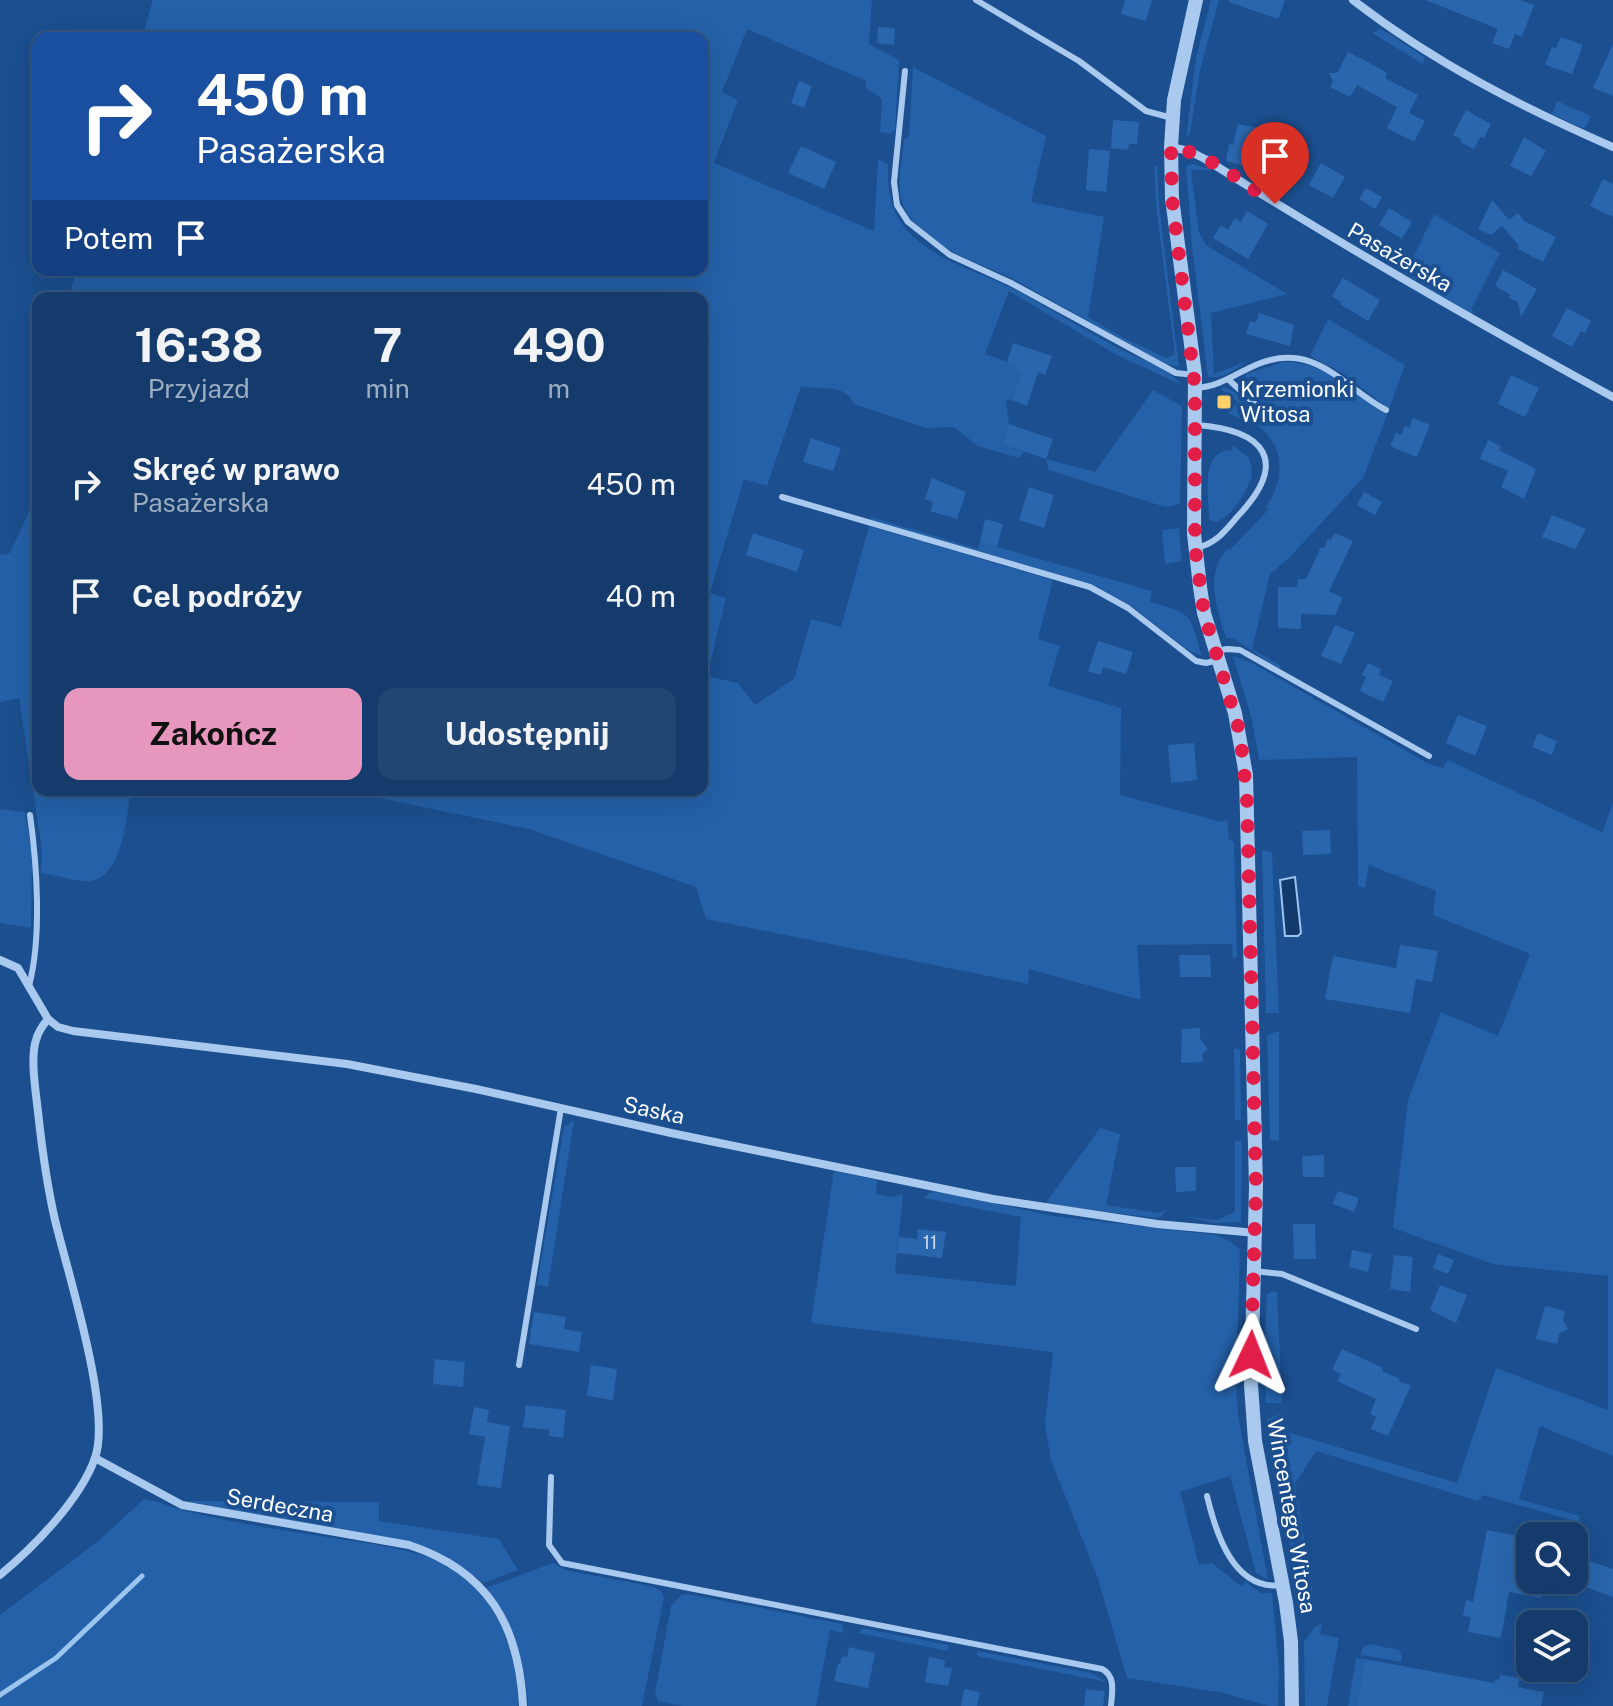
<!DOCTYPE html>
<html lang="pl">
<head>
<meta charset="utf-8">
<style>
	:root { --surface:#143b6b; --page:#214673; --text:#f1f3f6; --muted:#9dadc1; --line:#33557e; --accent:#e797bd }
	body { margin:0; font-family:"Public Sans",sans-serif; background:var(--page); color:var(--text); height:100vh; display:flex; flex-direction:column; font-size:30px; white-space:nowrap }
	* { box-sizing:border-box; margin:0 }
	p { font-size:26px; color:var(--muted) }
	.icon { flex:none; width:44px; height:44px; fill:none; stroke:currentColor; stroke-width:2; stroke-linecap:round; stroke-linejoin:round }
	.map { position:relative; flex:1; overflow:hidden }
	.details { position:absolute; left:32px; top:292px; width:676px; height:504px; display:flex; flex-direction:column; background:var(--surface); border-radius:16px; box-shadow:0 8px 32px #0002,0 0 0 2px var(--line) }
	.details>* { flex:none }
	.hud { position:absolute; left:32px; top:32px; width:676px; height:244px; border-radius:16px; box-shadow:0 8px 32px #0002,0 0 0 2px var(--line); background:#1a4fa0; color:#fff; overflow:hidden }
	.tools { position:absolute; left:1516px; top:1522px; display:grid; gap:16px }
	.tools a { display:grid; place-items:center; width:72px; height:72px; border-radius:16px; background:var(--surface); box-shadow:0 8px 32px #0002,0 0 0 2px var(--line); font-size:40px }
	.pin { position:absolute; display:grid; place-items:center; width:68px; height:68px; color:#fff; margin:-82px -34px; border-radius:50% 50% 50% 0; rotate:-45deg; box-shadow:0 0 8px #0007 }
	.pin .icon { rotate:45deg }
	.me { position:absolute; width:88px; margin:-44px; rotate:2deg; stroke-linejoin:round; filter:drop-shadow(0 0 6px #0008) }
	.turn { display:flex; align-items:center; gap:28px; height:168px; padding:0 32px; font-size:36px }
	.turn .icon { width:104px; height:104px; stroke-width:2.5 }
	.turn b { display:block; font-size:56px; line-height:68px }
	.then { display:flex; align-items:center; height:76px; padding:0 32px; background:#0003; gap:16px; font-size:30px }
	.eta { display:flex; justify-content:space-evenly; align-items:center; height:136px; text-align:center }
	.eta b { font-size:48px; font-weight:700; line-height:56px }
	.action { display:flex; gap:16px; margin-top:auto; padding:16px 32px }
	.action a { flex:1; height:92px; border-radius:16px; background:var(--accent); color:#111; font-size:32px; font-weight:700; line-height:92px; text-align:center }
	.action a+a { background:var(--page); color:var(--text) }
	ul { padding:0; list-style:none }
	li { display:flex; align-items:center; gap:24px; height:112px; padding:0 32px }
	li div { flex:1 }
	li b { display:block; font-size:30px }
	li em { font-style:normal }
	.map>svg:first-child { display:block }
	.green { fill:#2461a8 }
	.water { fill:#123a6d; stroke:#9cc4f0; stroke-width:2 }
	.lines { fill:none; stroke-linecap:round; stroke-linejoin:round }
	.stream { stroke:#9cc4f0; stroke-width:5 }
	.building { fill:#2a66ad }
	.service { stroke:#a9c9ee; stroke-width:6 }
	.minor { stroke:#a9c9ee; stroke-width:8 }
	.tertiary { stroke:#a9c9ee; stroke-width:14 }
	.route { stroke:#e11d48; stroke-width:14; stroke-dasharray:0 25.2 }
	.poi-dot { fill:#ffd166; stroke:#1b4f8f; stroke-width:3 }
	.labels { text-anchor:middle; stroke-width:8; stroke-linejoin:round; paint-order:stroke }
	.number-label { font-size:18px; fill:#cad9ea }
	.street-label { font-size:22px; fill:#fff; stroke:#1b4f8f }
	.poi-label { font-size:22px; fill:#fff; stroke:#1b4f8f; text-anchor:start }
</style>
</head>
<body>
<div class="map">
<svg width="1613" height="1706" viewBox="0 0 1613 1706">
	<rect width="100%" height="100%" fill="#1b4f8f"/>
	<!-- green -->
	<g class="green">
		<path d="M 153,0 L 872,0 L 869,44 L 899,60 L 895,131 L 889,134 L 880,132 L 882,99 L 866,88 L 866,81 L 747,29 L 722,92 L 738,100 L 714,163 L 874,231 L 878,159 L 888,164 C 888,182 888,201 898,218 C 922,257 973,269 1011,288 C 1048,307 1082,329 1118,348 C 1139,359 1167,367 1182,385 L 1115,354 L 1009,291 L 985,354 L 1017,365 L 1015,372 L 1021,374 L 1012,400 L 1006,399 L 1009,424 L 1002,444 L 1024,452 L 1019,458 L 978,446 L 954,427 L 926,428 L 854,404 C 843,381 820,392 801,386 L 767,486 L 744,479 L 710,593 L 726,598 L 707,676 L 738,683 L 755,705 L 794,679 L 811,619 L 841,627 L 869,526 L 1053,580 L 1038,639 L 1060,646 L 1048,686 L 1121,708 L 1120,795 L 1222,822 L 1227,819 L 1229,839 L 1234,842 L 1237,956 L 1233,960 L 1232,944 L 1137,945 L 1141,1000 L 1029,969 L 1028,984 L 706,919 L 696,887 L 529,829 L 341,790 L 702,790 L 702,298 L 69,298 L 76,270 L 702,270 L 702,38 L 142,38 Z"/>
		<polygon points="1211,0 1219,0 1200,70 1190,133 1186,138 1196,58"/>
		<polygon points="1381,29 1425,57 1423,64 1372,33"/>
		<path d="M 913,67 L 1046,136 L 1031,202 L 1104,217 L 1088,317 L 1122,337 L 1166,358 L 1175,354 L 1157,214 L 1154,166 L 1157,166 L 1159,205 L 1179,367 L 1166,364 C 1115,337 1066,308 1015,280 C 979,261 924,249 904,207 C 895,189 902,160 904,140 L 909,136 Z"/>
		<polygon points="1557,101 1591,116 1586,127 1582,128 1552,114"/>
		<path d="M 1193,164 L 1212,170 L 1191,170 L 1199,233 L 1206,245 L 1287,294 L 1211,313 L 1214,374 L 1245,362 C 1235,370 1221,380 1208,377 L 1192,246 L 1186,166 Z"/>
		<polygon points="1434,214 1500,253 1471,310 1475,313 1470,313 1367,251 1365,245 1407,270"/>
		<polygon points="1328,319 1405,365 1389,409 1344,374 1310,356"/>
		<path d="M 1283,362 C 1326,361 1352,393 1387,415 L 1363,478 L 1288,559 L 1270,574 L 1252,649 L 1281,666 L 1279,669 L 1234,639 L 1226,638 C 1217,607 1204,576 1227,549 L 1230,550 L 1268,510 L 1266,507 C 1282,484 1287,452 1263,430 C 1254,422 1240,419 1228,413 L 1238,402 L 1221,389 L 1214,395 L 1223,387 L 1233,391 L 1273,426 L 1280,410 C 1264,404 1240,395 1246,374 Z"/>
		<polygon points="1153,390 1182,406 1180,504 1165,507 1049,470 1046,459 1095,472"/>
		<path d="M 1233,445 L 1249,458 C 1251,465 1253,471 1251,478 C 1247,492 1229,520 1215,522 L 1209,519 C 1209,496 1199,450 1232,450 Z"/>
		<path d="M 38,458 L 38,790 L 130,790 C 128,814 122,878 90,881 C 75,882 56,875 41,873 L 42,849 L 19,698 L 0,702 L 0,555 L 10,553 L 29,512 Z"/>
		<path d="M 871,517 L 978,549 L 980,542 L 1152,591 L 1150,602 C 1194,614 1189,613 1202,656 L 1191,652 L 1130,605 L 1092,584 L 870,520 Z"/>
		<polygon points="1179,528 1182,561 1165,564 1162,530"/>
		<polygon points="1233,656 1252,663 1429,764 1443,768 1448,760 1602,832 1613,803 1613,1456 1540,1426 1519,1499 1580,1516 1574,1537 1571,1536 1575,1521 1483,1495 1478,1501 1316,1451 1295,1484 1314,1599 1312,1605 1301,1603 1272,1458 1267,1419 1283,1413 1284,1431 1457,1483 1496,1368 1608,1410 1608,1276 1493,1264 1393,1228 1408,1100 1441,1012 1498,1036 1530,954 1433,915 1436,891 1369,865 1365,888 1358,886 1357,757 1259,760 1252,720"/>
		<polygon points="0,809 25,812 32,853 31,928 0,923"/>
		<polygon points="1262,850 1272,852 1279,1013 1266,1013"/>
		<polygon points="1279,1031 1279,1141 1270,1140 1267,1035"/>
		<polygon points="1234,1048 1240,1049 1241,1120 1235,1120"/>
		<polygon points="574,1120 548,1287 537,1285 564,1127"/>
		<polygon points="1100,1128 1120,1134 1106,1205 1160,1213 1167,1209 1162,1216 1156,1218 1045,1204"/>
		<polygon points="1235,1141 1242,1141 1241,1222 1216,1223 1182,1216 1217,1220 1235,1212"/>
		<polygon points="834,1171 877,1180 876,1194 892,1197 903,1194 895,1273 1016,1286 1021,1217 924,1198 929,1193 939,1192 1054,1216 1216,1235 1230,1241 1240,1250 1236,1383 1238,1415 1268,1580 1256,1573 1230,1476 1180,1492 1199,1565 1212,1563 1241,1586 1246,1582 1261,1593 1272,1593 1279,1669 1278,1706 1268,1706 1224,1693 1127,1678 1097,1576 1051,1460 1045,1424 1053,1352 811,1323"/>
		<polygon points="1273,1291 1277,1292 1282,1403 1266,1403 1264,1356 1267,1294"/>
		<path d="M 144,1499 C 158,1500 171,1508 185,1511 C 210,1517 237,1522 263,1527 C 295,1532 327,1537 359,1542 C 419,1551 465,1560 497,1618 C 511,1645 518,1675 518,1706 L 0,1706 L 0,1615 L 97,1542 Z"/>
		<path d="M 185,1501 L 379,1502 L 379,1521 L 499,1539 L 518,1570 L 483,1583 C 460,1564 439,1551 410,1542 Z"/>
		<path d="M 553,1563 L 565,1570 L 654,1587 L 661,1591 L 664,1597 L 642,1706 L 528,1706 C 526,1664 510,1622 486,1588 Z"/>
		<polygon points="688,1594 842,1624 844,1633 830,1630 816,1706 683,1706 658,1701 655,1693 671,1606 681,1595"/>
		<polygon points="1322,1623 1320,1634 1339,1638 1327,1706 1305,1706 1304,1642 1315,1627"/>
		<polygon points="862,1628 948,1645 948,1651 858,1633"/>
		<polygon points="1370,1644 1399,1650 1402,1657 1401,1662 1360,1655 1363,1647"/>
		<polygon points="977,1651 1091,1673 1107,1682 977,1656"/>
		<polygon points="1356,1658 1365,1659 1357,1706 1348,1706"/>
	</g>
	<!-- water -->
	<polygon class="water" points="1295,877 1301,933 1298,936 1285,936 1280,880"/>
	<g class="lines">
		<!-- stream -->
		<polyline class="stream" points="0,1695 56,1658 142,1576"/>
	</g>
	<!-- building -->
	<g class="building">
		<polygon points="1125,0 1152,0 1146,21 1121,14"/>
		<polygon points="1229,0 1285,0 1278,19 1229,2"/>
		<polygon points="1425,0 1520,0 1534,5 1522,37 1515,34 1509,49 1492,43 1498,29"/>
		<polygon points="878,27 895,28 894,45 877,43"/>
		<polygon points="1561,37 1583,45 1572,74 1545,65 1552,47 1556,48"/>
		<polygon points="1613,44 1613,96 1593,88"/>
		<polygon points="1348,52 1381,69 1387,73 1385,78 1418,95 1409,113 1425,121 1414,142 1387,128 1397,107 1357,85 1350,97 1330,87 1333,81 1329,73 1337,73"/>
		<polygon points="799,81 812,86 804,108 791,103"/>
		<polygon points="1466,110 1491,124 1484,138 1480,137 1474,149 1460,142 1461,139 1453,135"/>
		<polygon points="1113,120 1139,122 1137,144 1129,144 1128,150 1111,148"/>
		<polygon points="1238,124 1260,128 1252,168 1226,161 1229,144 1233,145"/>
		<polygon points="1524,137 1546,151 1531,176 1510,166"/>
		<polygon points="801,146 836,162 824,189 788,173"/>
		<polygon points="1089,149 1110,151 1106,192 1086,190"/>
		<polygon points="1321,163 1345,177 1333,198 1309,185"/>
		<polygon points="1603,179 1613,184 1613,217 1590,206"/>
		<polygon points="1366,188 1382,197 1375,209 1359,199"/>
		<polygon points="1492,200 1509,220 1518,213 1524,221 1556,237 1543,262 1518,249 1519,246 1502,226 1491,235 1478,229"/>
		<polygon points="1389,208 1412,222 1402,239 1379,225"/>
		<polygon points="1247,211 1268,224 1248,259 1213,238 1221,225 1228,230 1235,218 1241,222"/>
		<polygon points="1503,270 1537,289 1521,317 1518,302 1509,298 1511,295 1495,286"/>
		<polygon points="1343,278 1380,300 1368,321 1340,304 1341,302 1332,296"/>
		<polygon points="1567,308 1591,321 1585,333 1581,331 1572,347 1552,336"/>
		<polygon points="1259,313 1294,325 1290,346 1246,334 1250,321 1256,323"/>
		<polygon points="1013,343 1052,356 1045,375 1038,372 1027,406 1012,400 1021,374 1015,372 1017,365 1007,362"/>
		<polygon points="1511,375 1539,388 1525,417 1498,404"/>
		<polygon points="1413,418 1430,425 1417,457 1390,446 1396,433 1401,435 1405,426 1409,428"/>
		<polygon points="1009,424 1053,439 1046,459 1002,444"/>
		<polygon points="811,438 841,448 833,471 803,462"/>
		<polygon points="1488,440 1501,446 1499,450 1536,469 1524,499 1501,487 1508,471 1480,459"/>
		<polygon points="932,478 966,492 957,519 930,511 933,502 925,499"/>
		<polygon points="1029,487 1054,495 1044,528 1019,520"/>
		<polygon points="1364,492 1382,502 1375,515 1357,505"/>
		<polygon points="1552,515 1586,529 1575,549 1542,537"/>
		<polygon points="985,519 1003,524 997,547 980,542"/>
		<polygon points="753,533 804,550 797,572 746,555"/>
		<polygon points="1335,533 1353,541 1329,591 1343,598 1335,615 1301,614 1301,629 1278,628 1278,587 1297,587 1298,579 1306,579 1321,547 1324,548 1328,539 1331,540"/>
		<polygon points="1335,625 1355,633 1341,664 1321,656"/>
		<polygon points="1098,641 1133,652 1126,674 1103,667 1101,675 1088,671"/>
		<polygon points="1368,663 1381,669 1379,675 1393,681 1383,702 1360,691 1366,677 1362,675"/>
		<polygon points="1458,715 1487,726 1475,756 1446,743"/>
		<polygon points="1538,733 1557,741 1552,755 1532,747"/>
		<polygon points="1194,743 1197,780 1171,783 1168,745"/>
		<polygon points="1330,830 1331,854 1303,855 1302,831"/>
		<polygon points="1400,945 1438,951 1432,982 1416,979 1410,1013 1325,999 1333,956 1396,968"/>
		<polygon points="1179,955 1210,955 1211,977 1180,977"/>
		<polygon points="1200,1028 1200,1038 1208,1049 1202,1054 1203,1062 1181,1063 1182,1029"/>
		<polygon points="1324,1155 1324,1177 1303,1177 1302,1156"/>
		<polygon points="1175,1167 1196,1167 1196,1191 1176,1192"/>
		<polygon points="1338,1191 1359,1198 1354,1212 1333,1204"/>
		<polygon points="1293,1224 1315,1224 1316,1259 1294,1259"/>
		<polygon points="918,1229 946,1232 942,1258 897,1253 899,1237 917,1239"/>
		<polygon points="1352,1250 1372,1254 1368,1272 1349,1267"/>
		<polygon points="1438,1254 1454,1260 1448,1274 1433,1268"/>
		<polygon points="1394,1255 1413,1257 1410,1292 1390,1289"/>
		<polygon points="1440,1285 1467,1295 1456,1323 1430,1310"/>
		<polygon points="1545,1306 1565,1311 1563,1320 1568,1329 1559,1334 1557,1344 1536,1339"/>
		<polygon points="534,1312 566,1317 564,1329 582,1332 579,1352 529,1344"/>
		<polygon points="1342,1349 1383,1368 1382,1371 1400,1379 1399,1382 1411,1385 1388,1436 1371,1429 1376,1417 1370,1414 1376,1399 1337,1381 1341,1374 1332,1370"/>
		<polygon points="435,1359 465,1362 463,1387 433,1384"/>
		<polygon points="591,1365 617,1369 613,1400 587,1396"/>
		<polygon points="526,1405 566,1410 563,1438 549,1436 549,1430 523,1427"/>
		<polygon points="474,1407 489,1410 487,1422 510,1426 501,1488 477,1485 485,1437 469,1434"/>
		<polygon points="1487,1530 1530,1538 1530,1580 1544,1580 1541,1598 1509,1592 1501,1638 1468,1632 1471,1617 1463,1616 1466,1600 1473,1602"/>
		<polygon points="1589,1561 1613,1569 1613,1597 1580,1585"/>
		<polygon points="849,1647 875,1653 868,1688 834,1681 838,1664 840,1664 842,1656 847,1657"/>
		<polygon points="929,1657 945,1660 944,1667 952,1668 948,1686 925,1682"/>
		<polygon points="1365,1659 1494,1683 1495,1679 1499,1680 1500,1675 1520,1678 1518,1687 1544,1692 1541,1706 1357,1706"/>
		<polygon points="964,1689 980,1692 977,1706 961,1706"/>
		<polygon points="1086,1689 1105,1691 1103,1706 1084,1706"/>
	</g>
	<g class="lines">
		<!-- service -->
		<g class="service">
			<polyline points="976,0 1079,61 1146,111 1172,118"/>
			<polyline points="905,71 894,182 897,205 908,222 950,255 1011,283 1176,373 1195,375"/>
			<polyline points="1229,380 1256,405 1273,416"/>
			<path d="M 1195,388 C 1220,387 1236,373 1258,364 C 1315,341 1343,387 1386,410"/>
			<polyline points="782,497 1090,587 1128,608 1196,661 1206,663 1219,660"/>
			<path d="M 1195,548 C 1215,545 1225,531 1238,516 C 1290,461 1265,430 1196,425"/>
			<polyline points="1216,651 1227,649 1240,650 1429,756"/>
			<path d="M 29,986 C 42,937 37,865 30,815"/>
			<polyline points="1254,1271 1282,1274 1416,1329"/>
			<polyline points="519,1365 561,1108"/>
			<path d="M 551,1477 L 549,1545 L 562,1563 L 1102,1669 C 1116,1676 1112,1692 1111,1706"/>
			<path d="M 1207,1496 C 1216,1534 1234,1592 1283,1585"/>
		</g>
		<!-- minor -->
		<g class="minor">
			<path d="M 1353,0 C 1433,62 1521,107 1613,147"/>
			<path d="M 1171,147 L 1189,151 L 1205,159 C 1338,243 1474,321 1613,397"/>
			<polyline points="0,960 18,968 48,1019 58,1027 73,1031 347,1064 476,1089 671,1133 993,1199 1157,1224 1256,1233"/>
			<path d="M 95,1458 L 182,1505 L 409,1545 C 488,1571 519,1625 523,1706"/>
			<path d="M 0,1575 C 34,1547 80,1500 95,1458 C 112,1410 68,1274 55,1220 C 47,1185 42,1149 38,1112 C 36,1093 30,1058 36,1040 C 38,1032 43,1025 48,1019"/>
		</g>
		<!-- tertiary -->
		<polyline class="tertiary" points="1196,0 1174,100 1171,147 1172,198 1195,375 1194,534 1200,587 1204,613 1235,713 1246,775 1256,1187 1251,1385 1255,1441 1286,1603 1291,1641 1292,1706"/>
	</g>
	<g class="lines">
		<!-- route -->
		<path class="route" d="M 1251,1355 L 1256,1187 L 1247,799 L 1240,733 L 1204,613 L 1195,548 L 1195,388 L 1172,198 L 1171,147 C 1209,154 1243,183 1275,204"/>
	</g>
	<!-- markers -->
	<rect class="poi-dot" x="1216" y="394" width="16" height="16" rx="4"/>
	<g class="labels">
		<!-- number labels -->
		<g class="number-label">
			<text x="930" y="1249">11</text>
		</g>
		<!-- street labels -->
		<g class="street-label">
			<text transform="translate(1400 257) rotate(30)" y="8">Pasażerska</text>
			<text transform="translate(654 1110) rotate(12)" y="8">Saska</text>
			<text transform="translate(280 1505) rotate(10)" y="8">Serdeczna</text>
			<text transform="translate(1292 1516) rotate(80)" y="8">Wincentego Witosa</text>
		</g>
		<!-- poi labels -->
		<g class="poi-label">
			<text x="1240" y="397">Krzemionki<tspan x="1240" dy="25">Witosa</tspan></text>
		</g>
	</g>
</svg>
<div class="tools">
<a><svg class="icon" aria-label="search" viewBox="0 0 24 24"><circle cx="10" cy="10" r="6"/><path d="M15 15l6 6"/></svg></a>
<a><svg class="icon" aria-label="layers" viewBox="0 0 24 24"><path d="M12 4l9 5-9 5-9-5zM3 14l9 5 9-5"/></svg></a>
</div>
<div class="pin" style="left:1275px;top:204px;background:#d93025"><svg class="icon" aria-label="arrive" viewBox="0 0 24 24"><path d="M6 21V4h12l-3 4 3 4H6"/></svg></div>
<svg class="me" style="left:1251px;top:1355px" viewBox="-20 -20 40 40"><path d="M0-17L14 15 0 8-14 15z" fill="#e11d48" stroke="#fff" stroke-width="4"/></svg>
<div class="hud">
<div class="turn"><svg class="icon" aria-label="right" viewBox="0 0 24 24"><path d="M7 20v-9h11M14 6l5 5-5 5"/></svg><div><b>450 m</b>Pasażerska</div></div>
<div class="then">Potem<svg class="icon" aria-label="arrive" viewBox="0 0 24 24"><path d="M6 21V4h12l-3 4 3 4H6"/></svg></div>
</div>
<section class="details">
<div class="eta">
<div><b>16:38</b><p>Przyjazd</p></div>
<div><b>7</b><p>min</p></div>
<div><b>490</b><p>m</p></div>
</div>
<ul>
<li><svg class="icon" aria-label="right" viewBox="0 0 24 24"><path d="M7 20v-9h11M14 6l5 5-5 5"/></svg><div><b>Skręć w prawo</b><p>Pasażerska</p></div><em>450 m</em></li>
<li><svg class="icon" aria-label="arrive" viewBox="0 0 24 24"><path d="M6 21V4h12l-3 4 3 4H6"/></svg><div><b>Cel podróży</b></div><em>40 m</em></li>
</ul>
<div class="action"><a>Zakończ</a><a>Udostępnij</a></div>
</section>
</div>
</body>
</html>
